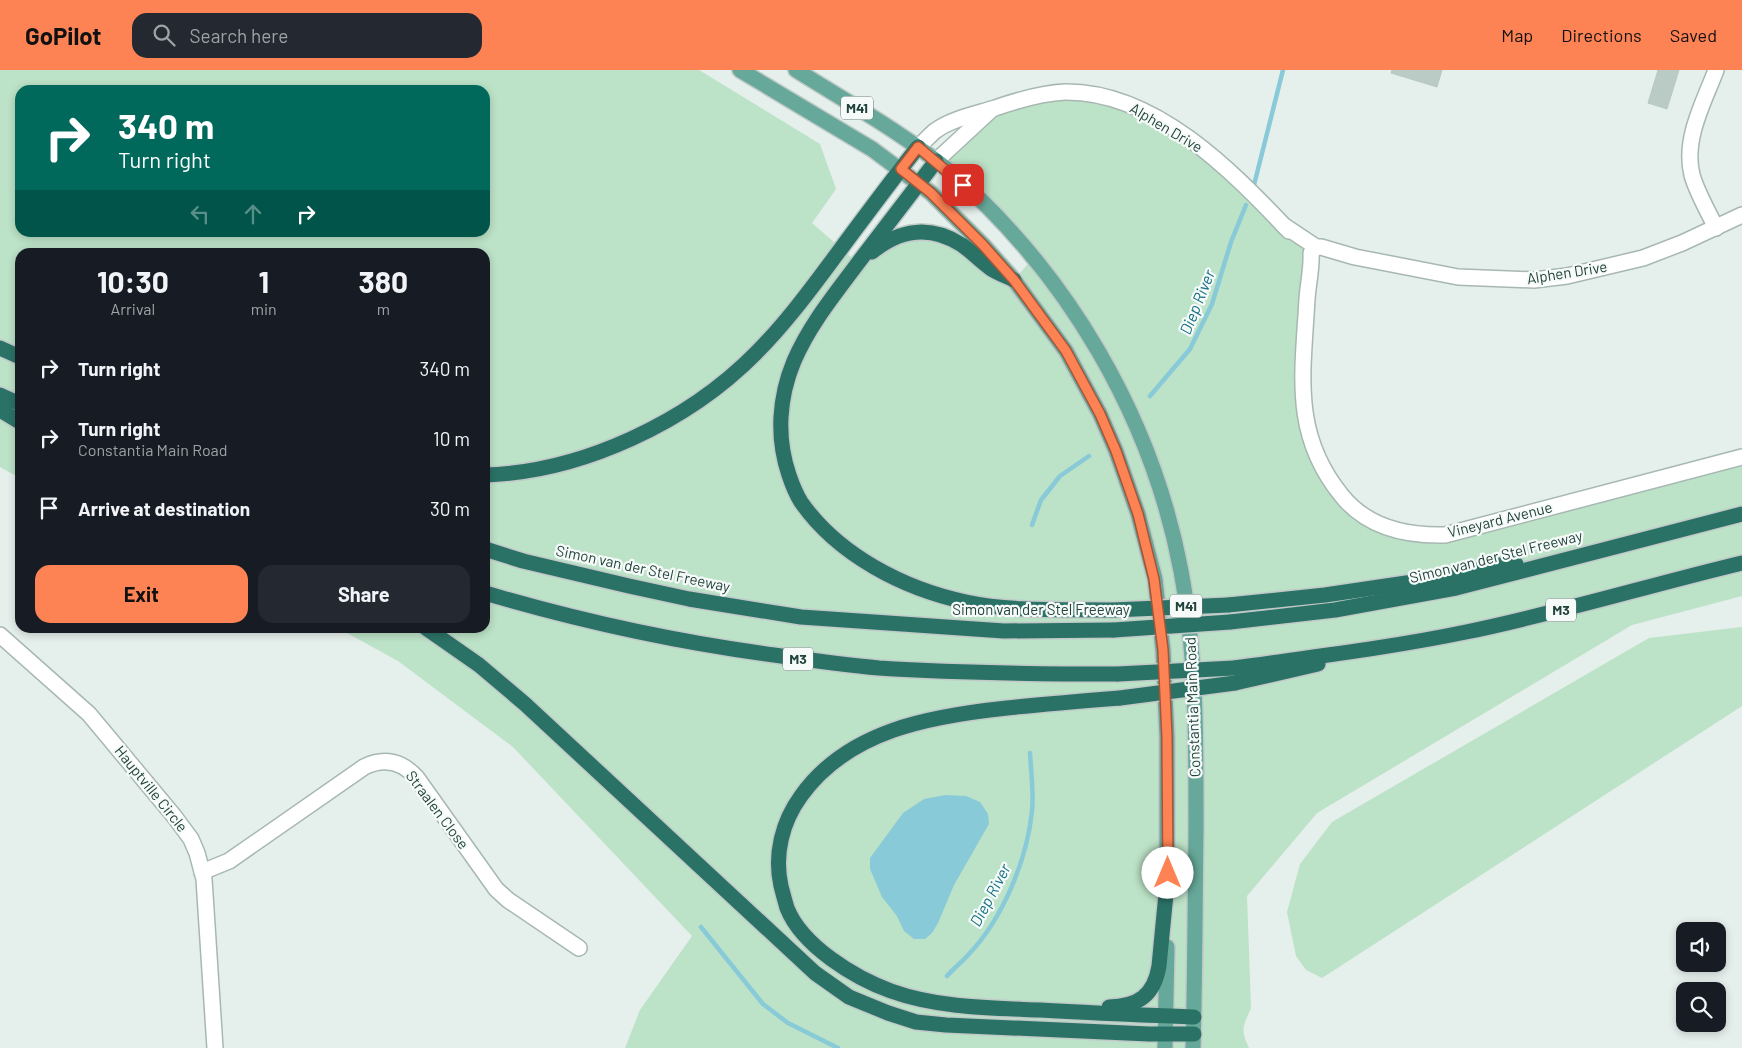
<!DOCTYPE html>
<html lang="en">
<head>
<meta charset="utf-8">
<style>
	:root { --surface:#171b24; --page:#242831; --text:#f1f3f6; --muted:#9ea1a6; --accent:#fd8355 }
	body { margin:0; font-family:Barlow,sans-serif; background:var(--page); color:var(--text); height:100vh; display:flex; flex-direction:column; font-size:19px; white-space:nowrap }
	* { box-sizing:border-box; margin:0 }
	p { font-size:16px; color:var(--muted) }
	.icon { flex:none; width:28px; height:28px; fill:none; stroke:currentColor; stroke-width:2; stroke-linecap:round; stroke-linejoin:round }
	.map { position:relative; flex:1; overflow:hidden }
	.side { position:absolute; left:15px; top:178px; width:475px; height:385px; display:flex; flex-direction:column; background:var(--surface); border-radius:15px; box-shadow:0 2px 8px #0003 }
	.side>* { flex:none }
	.hud { position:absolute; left:15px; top:15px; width:475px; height:152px; border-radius:15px; box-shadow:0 2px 8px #0003; background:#00695c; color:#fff; overflow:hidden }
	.tools { position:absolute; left:1676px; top:852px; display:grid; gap:10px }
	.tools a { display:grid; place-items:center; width:50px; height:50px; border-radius:10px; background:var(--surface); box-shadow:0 2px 8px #0003; font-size:25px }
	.pin { position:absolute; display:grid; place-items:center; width:42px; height:42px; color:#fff; margin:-21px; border-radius:10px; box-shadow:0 2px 8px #0006 }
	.me { position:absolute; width:55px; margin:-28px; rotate:0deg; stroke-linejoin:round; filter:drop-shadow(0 0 4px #0008) }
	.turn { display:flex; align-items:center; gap:18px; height:105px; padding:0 20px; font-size:22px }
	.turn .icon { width:65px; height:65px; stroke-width:2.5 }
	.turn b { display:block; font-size:35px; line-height:42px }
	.lanes { display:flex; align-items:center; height:48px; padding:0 20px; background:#0003; justify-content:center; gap:25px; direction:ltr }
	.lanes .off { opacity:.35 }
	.eta { display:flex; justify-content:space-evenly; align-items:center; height:85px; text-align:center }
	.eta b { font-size:30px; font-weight:700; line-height:35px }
	.primary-button { display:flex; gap:10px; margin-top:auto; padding:10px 20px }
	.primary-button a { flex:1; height:58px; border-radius:15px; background:var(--accent); color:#111; font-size:20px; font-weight:700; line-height:58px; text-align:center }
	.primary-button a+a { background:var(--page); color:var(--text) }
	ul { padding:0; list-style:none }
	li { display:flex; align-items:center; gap:15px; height:70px; padding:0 20px }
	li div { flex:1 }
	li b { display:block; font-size:19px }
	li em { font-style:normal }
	header { display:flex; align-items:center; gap:30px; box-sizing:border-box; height:70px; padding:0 25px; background:var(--accent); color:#111 }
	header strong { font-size:24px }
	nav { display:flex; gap:28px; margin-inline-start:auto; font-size:18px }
	.search { width:350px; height:45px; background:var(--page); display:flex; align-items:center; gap:12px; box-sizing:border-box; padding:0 18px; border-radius:15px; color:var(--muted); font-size:19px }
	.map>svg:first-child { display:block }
	.green { fill:#bce2c7; fill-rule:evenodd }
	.water { fill:#89cad8 }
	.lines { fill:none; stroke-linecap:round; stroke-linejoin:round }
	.stream { stroke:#89cad8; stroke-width:4.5 }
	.building { fill:#bacac4; stroke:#b6cac2 }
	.minor-casing { stroke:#a7b8b3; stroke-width:18 }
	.major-casing { stroke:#c1cac8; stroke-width:18 }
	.highway-casing { stroke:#c1cac8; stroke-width:18 }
	.minor { stroke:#fff; stroke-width:15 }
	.major { stroke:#66a899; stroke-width:15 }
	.highway { stroke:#2b7266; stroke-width:15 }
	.highway-bridge-casing { stroke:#c1cac8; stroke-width:18; stroke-linecap:butt }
	.highway-bridge { stroke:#2b7266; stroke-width:15 }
	.route-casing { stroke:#a45537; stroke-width:12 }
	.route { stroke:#fd8355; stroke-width:9 }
	.labels { text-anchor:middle; stroke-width:4.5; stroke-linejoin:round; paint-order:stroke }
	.shield { fill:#f6fbf9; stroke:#627a74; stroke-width:1 }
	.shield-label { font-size:14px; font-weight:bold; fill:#22433b }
	.street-label { font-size:15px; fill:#22433b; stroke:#f6fbf9 }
	.water-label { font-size:16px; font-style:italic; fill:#167085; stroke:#f6fbf9 }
</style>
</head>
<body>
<header>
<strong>GoPilot</strong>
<div class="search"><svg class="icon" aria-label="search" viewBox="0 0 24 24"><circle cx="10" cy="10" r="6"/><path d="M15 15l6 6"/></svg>Search here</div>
<nav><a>Map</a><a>Directions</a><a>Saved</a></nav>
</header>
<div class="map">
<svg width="1742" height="978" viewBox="0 0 1742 978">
	<rect width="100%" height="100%" fill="#e5efeb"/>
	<!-- green -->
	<g class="green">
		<path d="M 0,0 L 699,0 L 820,74 L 836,119 L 812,153 L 858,193 L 879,176 L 925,162 L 1014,210 L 1033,188 L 936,91 L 993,38 L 1088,24 L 1180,63 L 1311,183 L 1306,354 L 1346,431 L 1424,466 L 1742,387 L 1742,526 L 1632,555 L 1317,743 L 1247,826 L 1251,938 C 1243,956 1240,960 1249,978 L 625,978 L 640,940 L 692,866 L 513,677 L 398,591 L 338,558 L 485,558 L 485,182 L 20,182 L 20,408 L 0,397 ZM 20,20 L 485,20 L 485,162 L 20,162 Z"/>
		<polygon points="1742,557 1742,636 1322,908 1306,900 1296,886 1287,842 1300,794 1332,752 1649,568"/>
	</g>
	<!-- water -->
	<polygon class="water" points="945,725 966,726 980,732 988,744 989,754 954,815 938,853 932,863 925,869 914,869 904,861 897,846 882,827 870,799 870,788 903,743 924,729"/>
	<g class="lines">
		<!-- stream -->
		<g class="stream">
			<polyline points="1254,115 1283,0"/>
			<polyline points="1150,326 1190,279 1212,234 1231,172 1246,135"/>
			<polyline points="1032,455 1041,430 1060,406 1089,386"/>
			<polyline points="701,857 763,934 788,953 838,978"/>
			<path d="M 947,906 C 954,898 962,892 969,884 C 1003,848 1027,790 1032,741 C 1034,723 1031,702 1030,683"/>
		</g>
	</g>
	<!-- building -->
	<g class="building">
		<polygon points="1392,0 1442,0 1437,17 1391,3"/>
		<polygon points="1658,0 1679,0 1667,39 1648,33"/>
	</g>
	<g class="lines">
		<!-- minor casing -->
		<g class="minor-casing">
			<g id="minor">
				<path d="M 918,77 C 924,72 929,66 935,61 C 951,49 976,44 995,38 C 1018,30 1041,23 1065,22 C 1155,21 1232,101 1289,161"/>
				<polyline points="936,91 990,41"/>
				<polyline points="1283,155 1316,177 1321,177 1355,187 1458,207 1534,210 1567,206 1643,188 1682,173 1742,145"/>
				<path d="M 1716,158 C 1708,141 1697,123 1692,105 C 1683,69 1704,32 1716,0"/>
				<path d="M 1316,177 L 1311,183 C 1312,198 1308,214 1307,229 C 1303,303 1291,364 1342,426 C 1367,457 1406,466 1445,465 L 1742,387"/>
				<polyline points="0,565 89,644 174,746 191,769 197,783 204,809 215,978"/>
				<path d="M 202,802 L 229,791 L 364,697 C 384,687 402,691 417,708 L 496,819 L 508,830 L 579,878"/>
			</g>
		</g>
		<!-- major casing -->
		<g class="major-casing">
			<g id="major">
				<polyline points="740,0 872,79 931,123 983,175 1014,210 1066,281 1100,344 1116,381 1138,444 1155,509 1163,580 1167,667 1167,817"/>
				<path d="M 796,0 C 847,32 901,62 948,100 C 1067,202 1152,347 1181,501 C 1197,587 1196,675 1196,762 C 1195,834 1195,906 1193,978"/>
				<polyline points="1165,978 1167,877"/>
			</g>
		</g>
		<!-- highway casing -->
		<g class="highway-casing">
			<g id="highway">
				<path d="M 936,91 C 910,125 884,159 858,193 C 835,224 810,254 794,291 C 779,327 776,367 789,405 C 792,414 796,424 801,432 C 838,485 904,519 966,532 C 1013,542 1064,539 1113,540"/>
				<path d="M 872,182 C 900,159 931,155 962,175 C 972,182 980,191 990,198 C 997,203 1006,206 1014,210"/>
				<polyline points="0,278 20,287"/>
				<polyline points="0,325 20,334"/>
				<polyline points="0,340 20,352"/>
				<path d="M 485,405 C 582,402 688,352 756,283 C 784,255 808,223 831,192 C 860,153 888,115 918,77"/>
				<polyline points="485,479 523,491 629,516 689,529 801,547 1004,561 1114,560"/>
				<path d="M 485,523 C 580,551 676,572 774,585 C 809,590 844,595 879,598 C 959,603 1038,604 1118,604"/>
				<polyline points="1228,535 1325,525 1440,508 1499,495 1516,494"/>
				<polyline points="1230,552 1335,540 1456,518 1742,444"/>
				<polyline points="426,558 479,595 525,634 815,903 849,927 888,943 916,952 946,955 1149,964 1194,964"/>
				<path d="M 1234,598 C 1311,587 1389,578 1466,562 C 1559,543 1650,515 1742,493"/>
				<polyline points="1235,613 1318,594"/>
				<path d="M 1120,628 C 1082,631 1044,634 1007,638 C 931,646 848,660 801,726 C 782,752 774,785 781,816 C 783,824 785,831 787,838 C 802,876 855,908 891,921 C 938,938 991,938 1040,940 C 1091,943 1143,945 1194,947"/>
				<path d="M 1109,937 C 1138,936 1154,926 1159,896 L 1168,803"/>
			</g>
		</g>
		<!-- minor -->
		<use href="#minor" class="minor"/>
		<!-- major -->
		<use href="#major" class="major"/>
		<!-- highway -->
		<use href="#highway" class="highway"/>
		<!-- highway-bridge casing -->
		<g class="highway-bridge-casing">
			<g id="highway-bridge">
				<polyline points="1113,540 1228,535"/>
				<polyline points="1114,560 1230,552"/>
				<polyline points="1118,604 1234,598"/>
				<polyline points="1120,628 1235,613"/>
			</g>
		</g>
		<!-- highway-bridge -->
		<use href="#highway-bridge" class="highway-bridge"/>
	</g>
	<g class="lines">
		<!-- route casing -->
		<g class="route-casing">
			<polyline id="route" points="963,115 918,77 901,99 931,123 983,175 1014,210 1066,281 1100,344 1116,381 1138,444 1154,509 1163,580 1167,667 1168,803"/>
		</g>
		<!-- route -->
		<use href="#route" class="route"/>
	</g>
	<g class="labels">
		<!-- shield labels -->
		<g class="shield">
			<rect x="841" y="26.5" width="32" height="23" rx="4"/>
			<rect x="1170" y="524.5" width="32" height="23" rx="4"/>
			<rect x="1546" y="528.5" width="30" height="23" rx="4"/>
			<rect x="783" y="577.5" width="30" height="23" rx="4"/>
		</g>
		<g class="shield-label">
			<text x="857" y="43">M41</text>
			<text x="1186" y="541">M41</text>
			<text x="1561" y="545">M3</text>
			<text x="798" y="594">M3</text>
		</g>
		<!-- street labels -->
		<g class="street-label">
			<text transform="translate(1166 58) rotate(31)" y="5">Alphen Drive</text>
			<text transform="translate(1567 203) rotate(-9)" y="5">Alphen Drive</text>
			<text transform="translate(1500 450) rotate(-14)" y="5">Vineyard Avenue</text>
			<text transform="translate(1496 487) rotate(-14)" y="5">Simon van der Stel Freeway</text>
			<text transform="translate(643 499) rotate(12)" y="5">Simon van der Stel Freeway</text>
			<text x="1041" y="545">Simon van der Stel Freeway</text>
			<text transform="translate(1193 637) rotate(-92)" y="5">Constantia Main Road</text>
			<text transform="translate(151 719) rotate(51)" y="5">Hauptville Circle</text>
			<text transform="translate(437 740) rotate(53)" y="5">Straalen Close</text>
		</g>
		<!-- water labels -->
		<g class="water-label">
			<text transform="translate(1197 232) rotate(-68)" y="6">Diep River</text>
			<text transform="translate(990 825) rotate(-62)" y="6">Diep River</text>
		</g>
	</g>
</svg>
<div class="tools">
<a><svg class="icon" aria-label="sound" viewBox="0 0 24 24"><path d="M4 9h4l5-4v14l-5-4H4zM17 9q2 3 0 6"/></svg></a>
<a><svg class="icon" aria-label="search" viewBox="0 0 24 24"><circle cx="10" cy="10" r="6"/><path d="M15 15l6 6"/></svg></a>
</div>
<div class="pin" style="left:963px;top:115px;background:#d93025"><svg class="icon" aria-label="arrive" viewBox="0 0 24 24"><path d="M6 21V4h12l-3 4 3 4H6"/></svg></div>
<svg class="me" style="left:1168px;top:803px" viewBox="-20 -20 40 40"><circle r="19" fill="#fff"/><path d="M0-13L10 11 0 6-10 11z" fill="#fd8355"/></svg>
<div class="hud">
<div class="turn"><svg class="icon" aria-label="right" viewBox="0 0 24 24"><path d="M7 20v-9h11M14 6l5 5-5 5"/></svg><div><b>340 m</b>Turn right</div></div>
<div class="lanes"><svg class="icon off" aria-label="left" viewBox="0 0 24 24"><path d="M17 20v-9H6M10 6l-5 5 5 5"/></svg><svg class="icon off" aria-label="ahead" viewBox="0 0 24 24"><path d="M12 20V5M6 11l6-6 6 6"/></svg><svg class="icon" aria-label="right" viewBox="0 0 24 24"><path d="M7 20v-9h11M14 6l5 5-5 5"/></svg></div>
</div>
<section class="side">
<div class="eta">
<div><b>10:30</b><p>Arrival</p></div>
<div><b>1</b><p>min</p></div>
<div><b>380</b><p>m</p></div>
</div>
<ul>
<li><svg class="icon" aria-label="right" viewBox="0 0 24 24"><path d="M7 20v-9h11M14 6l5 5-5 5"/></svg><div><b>Turn right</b></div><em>340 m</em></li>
<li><svg class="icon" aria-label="right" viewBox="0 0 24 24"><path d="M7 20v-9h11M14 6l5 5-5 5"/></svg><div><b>Turn right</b><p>Constantia Main Road</p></div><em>10 m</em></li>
<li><svg class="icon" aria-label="arrive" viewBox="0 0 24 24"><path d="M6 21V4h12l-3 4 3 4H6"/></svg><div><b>Arrive at destination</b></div><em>30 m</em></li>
</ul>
<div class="primary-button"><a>Exit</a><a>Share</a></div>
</section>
</div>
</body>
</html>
